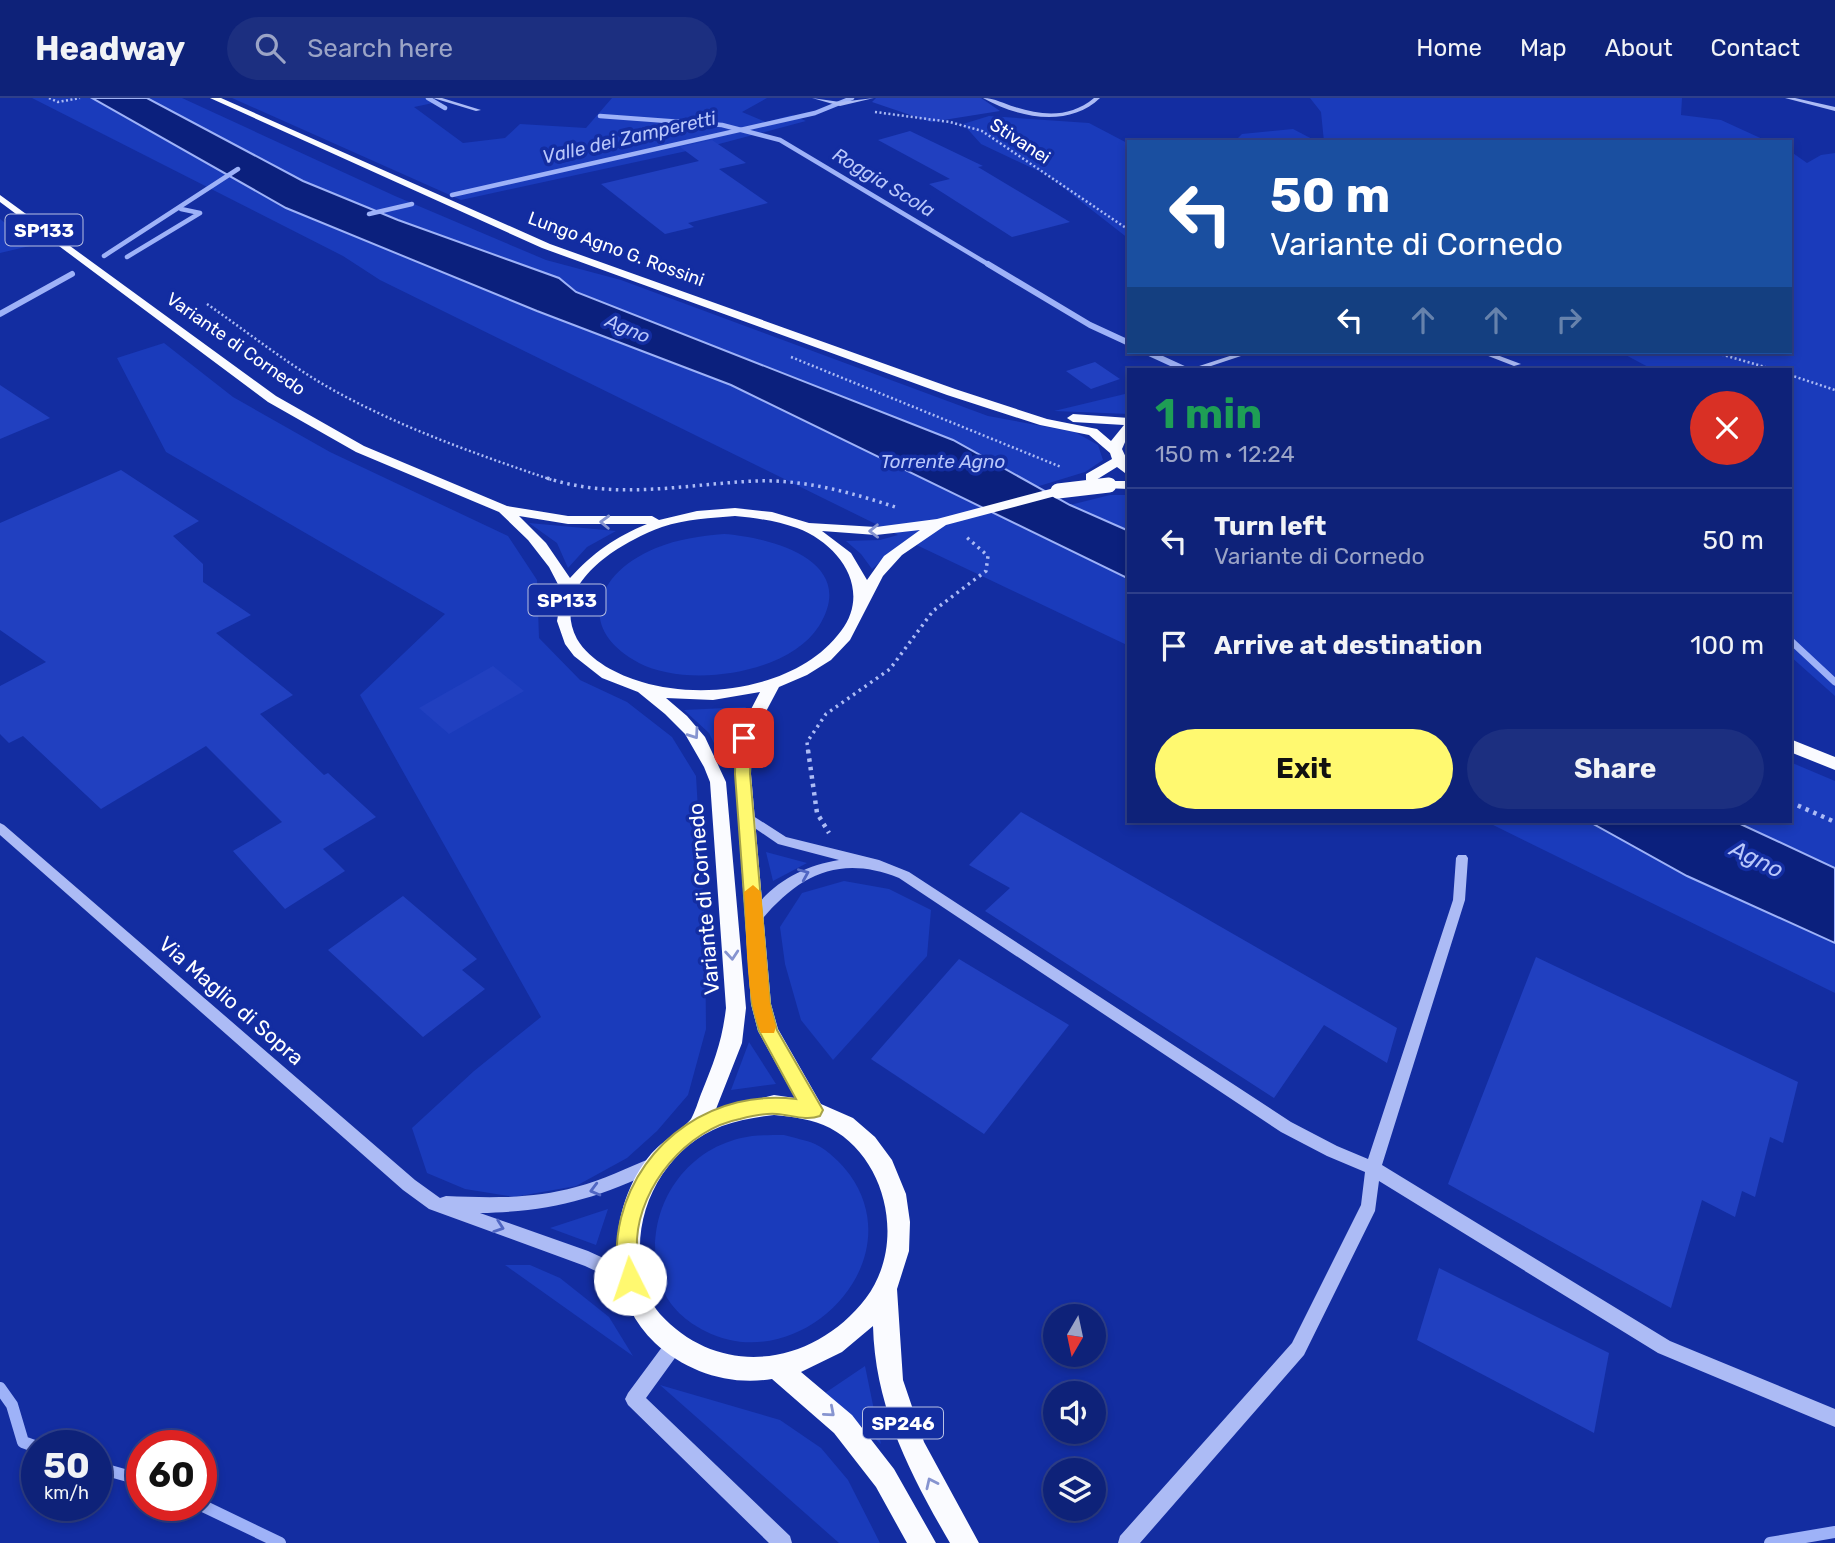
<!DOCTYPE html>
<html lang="en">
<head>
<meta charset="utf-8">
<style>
	:root { --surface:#0e2279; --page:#1c2f80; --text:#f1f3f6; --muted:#9ba4c6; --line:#2e3f8a; --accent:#fff970 }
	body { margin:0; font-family:Rubik,sans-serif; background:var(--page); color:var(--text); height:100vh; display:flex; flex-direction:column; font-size:26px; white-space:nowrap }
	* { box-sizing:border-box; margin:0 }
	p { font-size:23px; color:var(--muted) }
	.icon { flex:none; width:38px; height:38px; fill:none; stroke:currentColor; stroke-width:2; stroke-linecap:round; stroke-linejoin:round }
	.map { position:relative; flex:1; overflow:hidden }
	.sheet { position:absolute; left:1127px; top:270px; width:665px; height:455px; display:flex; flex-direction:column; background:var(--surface); border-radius:0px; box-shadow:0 4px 10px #0003,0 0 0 2px var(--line) }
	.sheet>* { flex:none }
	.hud { position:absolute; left:1127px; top:42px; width:665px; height:214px; border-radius:0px; box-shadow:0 4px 10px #0003,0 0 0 2px var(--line); background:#1a4fa0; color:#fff; overflow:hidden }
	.needle { width:46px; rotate:189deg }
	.fabs { position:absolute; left:1043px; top:1206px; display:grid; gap:14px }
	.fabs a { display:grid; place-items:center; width:63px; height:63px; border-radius:50%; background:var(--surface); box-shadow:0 4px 10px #0003,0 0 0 2px var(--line); font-size:35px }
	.speed { position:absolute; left:21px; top:1332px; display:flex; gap:14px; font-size:35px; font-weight:700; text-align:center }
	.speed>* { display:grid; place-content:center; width:91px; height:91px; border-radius:50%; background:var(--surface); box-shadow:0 4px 10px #0003,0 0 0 2px var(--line); line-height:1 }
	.speed small { font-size:18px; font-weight:400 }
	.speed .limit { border:10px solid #d22; background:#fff; color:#111 }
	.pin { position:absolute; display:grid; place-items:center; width:60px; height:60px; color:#fff; margin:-30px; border-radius:14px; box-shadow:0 4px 10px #0006 }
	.me { position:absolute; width:77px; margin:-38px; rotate:356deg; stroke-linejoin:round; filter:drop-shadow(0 0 5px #0008) }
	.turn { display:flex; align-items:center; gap:24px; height:147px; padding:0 28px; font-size:32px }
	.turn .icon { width:91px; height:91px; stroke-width:2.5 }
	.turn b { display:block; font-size:49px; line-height:60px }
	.lanes { display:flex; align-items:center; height:66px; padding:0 28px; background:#0003; justify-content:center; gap:35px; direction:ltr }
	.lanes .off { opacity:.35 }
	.round { display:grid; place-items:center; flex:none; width:74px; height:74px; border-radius:37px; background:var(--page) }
	.head { display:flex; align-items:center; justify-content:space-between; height:119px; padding:0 28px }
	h1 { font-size:42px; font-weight:700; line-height:52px; color:#1e9e55 }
	.primary-button { display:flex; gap:14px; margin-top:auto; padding:14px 28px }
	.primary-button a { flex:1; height:80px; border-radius:42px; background:var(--accent); color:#111; font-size:28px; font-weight:700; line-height:80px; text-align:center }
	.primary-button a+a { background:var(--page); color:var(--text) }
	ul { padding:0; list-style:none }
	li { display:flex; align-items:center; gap:21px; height:105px; padding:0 28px; border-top:2px solid var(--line) }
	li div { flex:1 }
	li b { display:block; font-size:26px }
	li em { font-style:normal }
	header { display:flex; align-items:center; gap:42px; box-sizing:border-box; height:98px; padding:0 35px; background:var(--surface); border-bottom:2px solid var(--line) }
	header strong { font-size:33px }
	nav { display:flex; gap:38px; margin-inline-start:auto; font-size:24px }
	.search { width:490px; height:63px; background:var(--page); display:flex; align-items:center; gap:18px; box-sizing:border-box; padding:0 24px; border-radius:38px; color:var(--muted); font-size:26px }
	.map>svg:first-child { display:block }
	.green { fill:#1a3bbb }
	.water { fill:#0b207d; stroke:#9eb2f8; stroke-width:2 }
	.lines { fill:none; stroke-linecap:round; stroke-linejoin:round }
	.stream-far3 { stroke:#9eb2f8; stroke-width:4.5 }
	.stream-far2 { stroke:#9eb2f8; stroke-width:6 }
	.stream-far1 { stroke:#9eb2f8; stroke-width:7 }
	.stream { stroke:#9eb2f8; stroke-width:12 }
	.building { fill:#2140c0 }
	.path-far2 { stroke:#acbbf5; stroke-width:2.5; stroke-dasharray:2 2.5; stroke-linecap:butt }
	.path-far1 { stroke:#acbbf5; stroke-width:3.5; stroke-dasharray:2.5 4.5; stroke-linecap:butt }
	.path { stroke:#acbbf5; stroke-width:4.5; stroke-dasharray:3.5 5; stroke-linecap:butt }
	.minor { fill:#acbbf5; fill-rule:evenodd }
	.major { fill:#fafbff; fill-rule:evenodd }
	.major-bridge { stroke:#fafbff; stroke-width:15 }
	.oneway { stroke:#8694d0 }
	.oneway2 { stroke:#5066c3 }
	.route { fill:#fff970; stroke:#a6a249; stroke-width:2 }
	.slow { fill:#f59e0b }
	.labels { text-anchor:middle; stroke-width:7; stroke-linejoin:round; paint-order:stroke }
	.far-street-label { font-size:18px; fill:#fff; stroke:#132da1 }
	.far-water-label { font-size:19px; font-style:italic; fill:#b9c7fb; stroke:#132da1 }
	.shield { fill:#132da1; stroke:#b8c0e3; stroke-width:2 }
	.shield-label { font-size:19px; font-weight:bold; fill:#fff }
	.street-label { font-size:21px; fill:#fff; stroke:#132da1 }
	.water-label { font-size:23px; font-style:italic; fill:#b9c7fb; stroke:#132da1 }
</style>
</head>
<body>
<header>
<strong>Headway</strong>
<div class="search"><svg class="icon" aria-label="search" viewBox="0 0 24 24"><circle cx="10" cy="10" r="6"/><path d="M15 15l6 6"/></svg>Search here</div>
<nav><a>Home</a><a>Map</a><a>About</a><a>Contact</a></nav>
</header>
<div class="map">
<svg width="1835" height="1445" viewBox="0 0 1835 1445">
	<rect width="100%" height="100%" fill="#132da1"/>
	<!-- green -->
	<g class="green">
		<polygon points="32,0 92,0 286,110 537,213 731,287 1112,473 1129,481 1129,548 906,442 872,471 861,456 846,443 880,442 898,437 380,182 343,158"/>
		<polygon points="147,0 182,0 395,98 546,162 621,182 988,318 1075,334 1098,347 1103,362 1085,374 1036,389 953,342 576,194 559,180 398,122 303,83"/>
		<polygon points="232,0 432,0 438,4 414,9 463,45 505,40 520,26 586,30 612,0 767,0 742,14 766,24 792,17 806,23 719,46 461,102"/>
		<polygon points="1310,0 1682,0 1681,17 1721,22 1769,44 1324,44 1321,14"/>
		<polygon points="989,18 1089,25 1129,46 1129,141 1047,77 981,46 963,26"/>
		<polygon points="1293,31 1318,44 1234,44 1242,36"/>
		<polygon points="1790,53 1807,65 1821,57 1835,55 1835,598 1790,558 1790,271 1652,271 1620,254 1790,254"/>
		<polygon points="0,121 34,147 0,155"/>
		<polygon points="164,245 233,299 330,354 508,438 537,482 539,540 580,582 627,604 672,639 696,678 705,830 706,931 688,997 657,1033 627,1060 576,1088 514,1099 465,1091 427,1075 412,1030 474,973 541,919 360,597 445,516 166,354 117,260"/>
		<polygon points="1129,295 1129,316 1054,313"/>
		<polygon points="1110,397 1129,397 1129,433 1070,407"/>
		<polygon points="529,425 616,433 587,449 568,470 557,445"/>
		<path d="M 724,436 C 769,439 860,462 819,528 C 788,577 687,590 639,565 C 573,530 597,474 656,450 C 678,441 700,438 724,436 Z"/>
		<polygon points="746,609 734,631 725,668 709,635 684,612"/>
		<polygon points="1790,664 1835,683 1835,770 1734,723 1790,723"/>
		<polygon points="1485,723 1588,723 1687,778 1835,845 1835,895"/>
		<polygon points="766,754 807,765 773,783"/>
		<polygon points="844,783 889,791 931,812 927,858 833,962 801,922 785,866 780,829 802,795"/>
		<polygon points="749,944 776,986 731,992"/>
		<path d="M 784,1037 C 794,1040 806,1042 815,1046 C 829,1053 841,1065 850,1077 C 914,1167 797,1281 705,1233 C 687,1224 669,1209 662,1189 C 638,1122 679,1048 752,1038 C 763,1037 774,1037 784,1037 Z"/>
		<polygon points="608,1111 596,1147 550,1130"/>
		<polygon points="505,1167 530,1167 560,1180 609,1219 633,1258"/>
		<polygon points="865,1268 881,1346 825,1295"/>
		<polygon points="660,1287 780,1322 821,1350 848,1382 880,1445 839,1445"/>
	</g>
	<!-- water -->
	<g class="water">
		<polygon points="92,0 147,0 303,83 398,122 559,180 576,194 953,342 1070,407 1129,433 1129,481 731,287 537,213 286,110"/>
		<polygon points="1588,723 1734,723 1835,770 1835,845 1687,778"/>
	</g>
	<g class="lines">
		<!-- stream-far3 -->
		<g class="stream-far3">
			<polyline points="428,0 445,10"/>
			<polyline points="600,18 722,27 780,42 991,168"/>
			<polyline points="452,97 815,15 852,0"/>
			<polyline points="369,116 412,106"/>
			<polyline points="104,158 238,71"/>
			<polyline points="127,159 200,115 181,111"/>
		</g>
		<!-- stream-far2 -->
		<g class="stream-far2">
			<polyline points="988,166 1090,227 1129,245"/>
			<polyline points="0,216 72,176"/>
			<polyline points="1147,254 1184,271"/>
		</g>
		<!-- stream-far1 -->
		<polyline class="stream-far1" points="1790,542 1835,584"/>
		<!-- stream -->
		<g class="stream">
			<polyline points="0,1290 12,1307 23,1344 37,1349"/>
			<polyline points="96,1369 142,1382"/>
			<polyline points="201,1407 280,1445"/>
			<polyline points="1770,1445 1835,1434"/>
		</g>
	</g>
	<!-- building -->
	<g class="building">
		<polygon points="876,0 981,0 1000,13 931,24 872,4"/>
		<polygon points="910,33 983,68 978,69 1070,124 1012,139 929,86 950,81 878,42"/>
		<polygon points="712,42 746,65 719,71 768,105 688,125 694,129 665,136 601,86 699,63 680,49"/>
		<polygon points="1095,264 1120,281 1091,291 1066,273"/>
		<polygon points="0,287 50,320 0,341"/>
		<polygon points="121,372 199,423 173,438 203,466 203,484 251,517 216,535 293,597 260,616 324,677 328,675 376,719 323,751 345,773 285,811 233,753 282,724 206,648 101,711 23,638 9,645 0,636 0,588 46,564 0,532 0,425"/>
		<polygon points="493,568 524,593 449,636 419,610"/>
		<polygon points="1021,714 1397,930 1387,965 1324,927 1274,1000 985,813 1010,790 969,767"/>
		<polygon points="403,798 477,861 462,872 485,891 423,939 328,852"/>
		<polygon points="1536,859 1798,984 1783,1045 1770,1039 1755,1099 1742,1093 1735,1119 1702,1102 1671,1210 1448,1086"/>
		<polygon points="959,861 1069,927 984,1036 871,961"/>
		<polygon points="1439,1170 1609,1255 1594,1335 1417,1242"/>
	</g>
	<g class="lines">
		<!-- path-far2 -->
		<g class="path-far2">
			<polyline points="49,0 58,4 80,0"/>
			<polyline points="875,14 950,24 982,33 1129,132"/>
			<path d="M 207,206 C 246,233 285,264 326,288 C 396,328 476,356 552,382"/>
			<polyline points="1713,254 1772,271"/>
			<polyline points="791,259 1061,369"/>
			<polyline points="1790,277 1835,292"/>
		</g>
		<!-- path-far1 -->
		<g class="path-far1">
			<path d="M 547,380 C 616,403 685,386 756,383 C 803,381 854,395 898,410"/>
			<polyline points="808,654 807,644 826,616 890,571 933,513 986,473 988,458 964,437"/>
		</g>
		<!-- path -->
		<g class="path">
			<polyline points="808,652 817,715 829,735"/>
			<polyline points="1790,704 1835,724"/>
		</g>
		<!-- minor -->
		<g class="minor">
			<polygon points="433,0 442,0 481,12 476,13"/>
			<polygon points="812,0 840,4 874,0 840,8"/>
			<path d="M 983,0 C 995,0 1004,6 1015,9 C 1043,18 1070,20 1094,0 L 1100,0 C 1069,30 1018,20 983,0 Z"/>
			<polygon points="1785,0 1795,0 1835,9 1835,13"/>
			<polygon points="1242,254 1253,254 1202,271 1190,271"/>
			<polygon points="1478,254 1489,254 1521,266 1514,268"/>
			<path d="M 747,714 L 786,739 L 879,762 L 909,774 L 1291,1024 L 1337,1048 L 1368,1061 L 1453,802 L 1456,760 L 1458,757 L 1466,757 L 1468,760 L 1465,802 L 1382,1067 L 1670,1243 L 1835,1311 L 1835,1329 L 1658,1255 L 1379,1083 L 1375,1113 L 1304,1257 L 1140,1445 L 1118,1445 L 1120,1438 L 1292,1245 L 1361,1107 L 1365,1074 L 1327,1058 L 1281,1034 L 899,780 C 839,756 798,777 759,825 L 754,826 L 749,825 L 747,821 C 768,787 801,768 839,762 L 778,746 L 743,722 L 741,719 L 743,716 Z"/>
			<path d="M 0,725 L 4,727 L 415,1082 L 440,1100 L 446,1098 C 490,1100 533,1101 576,1089 C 603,1082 626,1070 652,1060 L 657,1062 L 660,1067 L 657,1072 C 596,1101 549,1114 480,1115 L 588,1153 L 636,1175 L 638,1181 L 636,1187 L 630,1189 L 585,1168 L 429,1111 L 403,1092 L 0,737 Z"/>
			<polygon points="674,1238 680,1241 683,1247 680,1253 646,1300 790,1438 792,1445 769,1445 628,1307 625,1301 628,1295 668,1241"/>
		</g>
		<!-- major -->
		<g class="major">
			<polygon points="210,0 221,0 550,146 955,291 1047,321 1097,331 1111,343 1124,327 1073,324 1067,320 1073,316 1129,320 1129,335 1122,351 1129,366 1129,378 1117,369 1096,382 1086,382 1086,376 1112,361 1110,355 1089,337 1040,327 947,297 542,150"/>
			<path d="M 0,97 L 276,298 L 364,348 L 507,408 L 568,418 L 652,418 L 659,422 L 697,413 L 735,410 L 772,414 L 809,425 L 876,429 L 937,421 L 1058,389 L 1063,390 L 1063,396 L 946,427 L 902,457 L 883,478 L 850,542 L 831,562 L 807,577 L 779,589 L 752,640 L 751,676 L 771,906 L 778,931 L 821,1006 L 853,1020 L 875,1039 L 892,1062 L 906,1096 L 910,1124 L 909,1153 L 897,1191 L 903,1282 L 924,1344 L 979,1445 L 950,1445 C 910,1376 875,1309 873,1228 L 842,1254 L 801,1274 L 852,1317 L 894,1371 L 936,1445 L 907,1445 L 876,1389 L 834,1335 L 772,1281 C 729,1288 687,1274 655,1245 C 603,1196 607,1109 651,1056 C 661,1044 685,1029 691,1021 C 695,1014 698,1004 701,996 C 714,964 722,944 726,910 L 710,684 L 704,669 L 685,636 L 665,616 L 638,594 L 602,580 L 574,558 L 565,546 L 557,523 L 562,494 L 549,469 L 528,442 L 499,414 L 356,354 L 268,304 L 0,104 ZM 519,418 L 568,426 L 647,426 C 615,439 593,455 570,480 L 546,445 ZM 735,418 C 757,420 777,423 797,430 C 840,446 872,492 841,533 C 799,590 705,603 642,584 C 618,577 590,563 577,541 C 548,486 621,444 662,429 C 686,421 711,420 735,418 ZM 920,432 L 884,458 L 867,482 L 851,455 L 822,433 L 876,437 ZM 760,594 L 736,640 L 735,676 L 751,906 L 758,933 L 795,1000 L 774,997 L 716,1011 L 742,945 L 746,910 L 726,684 L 705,639 L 687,618 L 666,600 L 713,602 ZM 774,1017 C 793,1019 813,1021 830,1030 C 888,1061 906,1147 866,1200 C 814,1268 720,1282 660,1216 C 645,1199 640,1174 640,1152 C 639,1099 672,1047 722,1028 C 739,1022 757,1019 774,1017 Z"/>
			<polygon points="1109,383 1129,383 1129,391 1104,390 1104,384"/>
			<polygon points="1790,641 1835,659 1835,672 1790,654"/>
		</g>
		<!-- major-bridge -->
		<polyline class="major-bridge" points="1058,393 1109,387"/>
	</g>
	<!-- one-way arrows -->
	<defs><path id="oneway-chevron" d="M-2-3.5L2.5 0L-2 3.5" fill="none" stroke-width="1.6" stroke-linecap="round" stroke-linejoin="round" transform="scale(1.75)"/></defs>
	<g class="oneway">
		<use href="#oneway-chevron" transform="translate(605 424) rotate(-178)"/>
		<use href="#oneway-chevron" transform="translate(874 433) rotate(179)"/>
		<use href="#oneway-chevron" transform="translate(694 636) rotate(55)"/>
		<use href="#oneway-chevron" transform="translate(732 857) rotate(85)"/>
		<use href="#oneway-chevron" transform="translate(830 1314) rotate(41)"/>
		<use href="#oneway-chevron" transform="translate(931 1385) rotate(-115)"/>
	</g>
	<g class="oneway2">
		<use href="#oneway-chevron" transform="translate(804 776) rotate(-23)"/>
		<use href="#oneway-chevron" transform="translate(595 1092) rotate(165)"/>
		<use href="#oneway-chevron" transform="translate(499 1129) rotate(19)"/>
	</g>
	<!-- route -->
	<path class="route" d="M 744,634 L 751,640 L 750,676 L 770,906 L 777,932 L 823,1012 L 820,1018 C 806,1023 791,1017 777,1016 C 765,1015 751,1018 740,1021 C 687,1031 640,1088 637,1141 C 636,1157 644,1174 638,1189 L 630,1192 L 622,1189 C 614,1168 616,1141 621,1120 C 641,1041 716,991 796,1001 L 759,933 L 752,906 L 735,676 L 736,640 Z"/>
	<!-- slow -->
	<path class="slow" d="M 753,787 L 761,794 L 770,906 L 776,929 L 774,935 L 761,935 C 745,901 747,832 744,794 Z"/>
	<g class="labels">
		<!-- far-street labels -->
		<g class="far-street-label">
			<text transform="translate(1020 43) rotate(33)" y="6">Stivanei</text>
			<text transform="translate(616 151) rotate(20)" y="6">Lungo Agno G. Rossini</text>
			<text transform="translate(236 246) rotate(35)" y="6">Variante di Cornedo</text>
		</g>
		<!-- far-water labels -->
		<g class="far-water-label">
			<text transform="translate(629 39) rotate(-13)" y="7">Valle dei Zamperetti</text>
			<text transform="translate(884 84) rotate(31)" y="7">Roggia Scola</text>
			<text transform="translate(628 230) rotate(23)" y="7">Agno</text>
			<text x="943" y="370">Torrente Agno</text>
		</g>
		<!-- shield labels -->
		<g class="shield">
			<rect x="5.5" y="116.5" width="77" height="31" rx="5"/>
			<rect x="528.5" y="486.5" width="77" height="31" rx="5"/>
			<rect x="863" y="1309.5" width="80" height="31" rx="5"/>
		</g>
		<g class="shield-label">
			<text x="44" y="139">SP133</text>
			<text x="567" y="509">SP133</text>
			<text x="903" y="1332">SP246</text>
		</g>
		<!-- street labels -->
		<g class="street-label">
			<text transform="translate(704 801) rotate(-95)" y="7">Variante di Cornedo</text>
			<text transform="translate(231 903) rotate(41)" y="7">Via Maglio di Sopra</text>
		</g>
		<!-- water labels -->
		<g class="water-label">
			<text transform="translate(1757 761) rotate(26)" y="8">Agno</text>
		</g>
	</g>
</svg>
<div class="fabs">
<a><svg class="needle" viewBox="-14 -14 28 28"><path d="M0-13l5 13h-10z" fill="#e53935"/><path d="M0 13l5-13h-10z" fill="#9ba4c6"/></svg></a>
<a><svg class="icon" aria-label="sound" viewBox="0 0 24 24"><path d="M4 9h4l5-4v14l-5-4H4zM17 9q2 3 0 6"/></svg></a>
<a><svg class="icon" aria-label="layers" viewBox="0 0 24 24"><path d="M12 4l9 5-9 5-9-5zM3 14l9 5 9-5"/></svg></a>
</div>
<div class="speed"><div>50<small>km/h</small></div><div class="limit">60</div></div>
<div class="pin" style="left:744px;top:640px;background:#d93025"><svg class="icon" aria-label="arrive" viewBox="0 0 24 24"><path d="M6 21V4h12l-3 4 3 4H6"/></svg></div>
<svg class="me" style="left:630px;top:1181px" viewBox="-20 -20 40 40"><circle r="19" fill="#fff"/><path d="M0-13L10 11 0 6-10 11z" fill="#fff970"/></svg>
<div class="hud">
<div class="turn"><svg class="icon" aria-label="left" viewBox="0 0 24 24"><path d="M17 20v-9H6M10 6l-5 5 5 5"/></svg><div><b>50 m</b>Variante di Cornedo</div></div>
<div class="lanes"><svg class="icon" aria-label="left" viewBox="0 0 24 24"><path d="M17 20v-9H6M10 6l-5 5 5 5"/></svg><svg class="icon off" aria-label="ahead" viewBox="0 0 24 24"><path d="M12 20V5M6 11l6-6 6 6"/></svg><svg class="icon off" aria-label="ahead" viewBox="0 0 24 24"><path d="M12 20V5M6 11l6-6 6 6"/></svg><svg class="icon off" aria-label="right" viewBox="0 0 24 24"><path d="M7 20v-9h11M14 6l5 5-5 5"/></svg></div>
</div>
<section class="sheet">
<div class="head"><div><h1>1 min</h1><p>150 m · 12:24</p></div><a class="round" style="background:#d93025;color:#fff"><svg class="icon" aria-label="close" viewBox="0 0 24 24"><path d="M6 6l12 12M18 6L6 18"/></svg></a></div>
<ul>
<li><svg class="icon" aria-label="left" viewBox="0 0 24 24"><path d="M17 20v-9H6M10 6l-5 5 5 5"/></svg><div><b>Turn left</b><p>Variante di Cornedo</p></div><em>50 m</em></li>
<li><svg class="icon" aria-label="arrive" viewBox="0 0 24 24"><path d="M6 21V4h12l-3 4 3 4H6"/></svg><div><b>Arrive at destination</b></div><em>100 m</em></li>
</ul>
<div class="primary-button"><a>Exit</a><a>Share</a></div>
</section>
</div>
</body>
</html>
